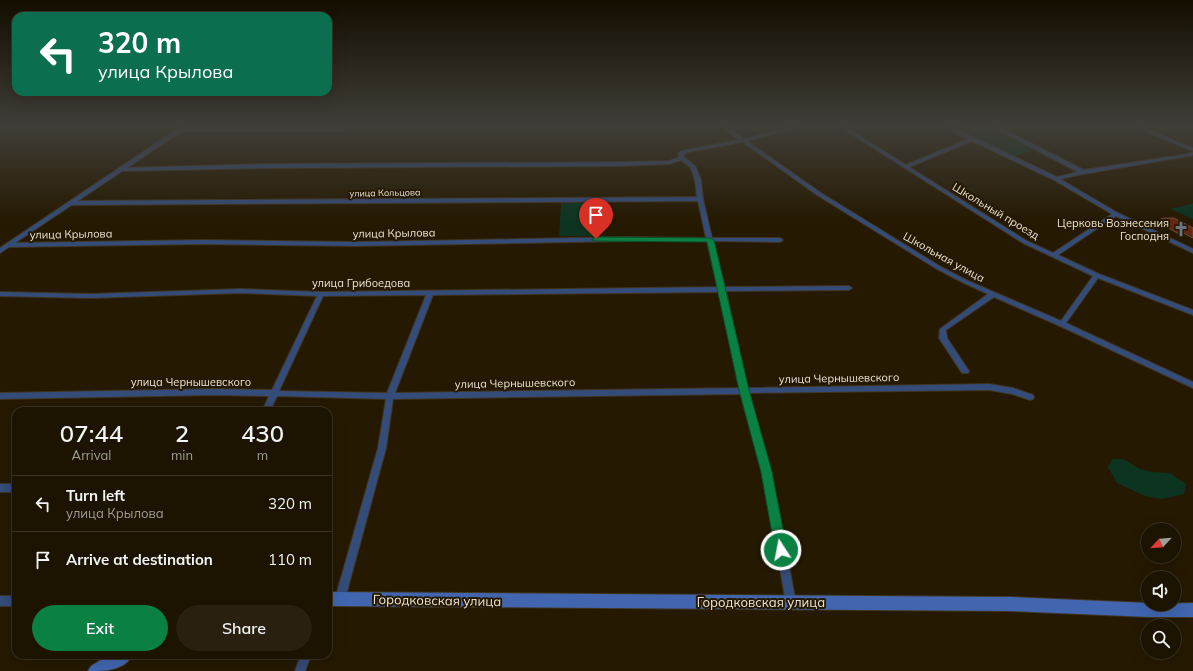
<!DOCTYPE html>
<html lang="en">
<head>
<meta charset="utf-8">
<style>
	:root { --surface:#1c1301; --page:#292010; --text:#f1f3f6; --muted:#a09e99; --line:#3a3223; --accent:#0b8043 }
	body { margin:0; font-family:Mulish,sans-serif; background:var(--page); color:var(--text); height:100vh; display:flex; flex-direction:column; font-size:15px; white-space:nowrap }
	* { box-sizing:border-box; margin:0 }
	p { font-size:13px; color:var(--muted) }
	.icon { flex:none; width:22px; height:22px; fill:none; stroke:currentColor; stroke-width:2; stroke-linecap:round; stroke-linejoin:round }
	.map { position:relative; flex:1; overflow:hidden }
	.panel { position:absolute; left:12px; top:407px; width:320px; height:252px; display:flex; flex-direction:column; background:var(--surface); border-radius:12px; box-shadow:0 4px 16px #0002,0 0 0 1px var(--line) }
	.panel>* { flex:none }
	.guide { position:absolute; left:12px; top:12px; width:320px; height:84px; border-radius:12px; box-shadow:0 4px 16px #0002,0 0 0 1px var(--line); background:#0b6e4f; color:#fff; overflow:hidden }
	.needle { width:26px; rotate:244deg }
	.fabs { position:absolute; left:1141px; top:523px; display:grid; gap:8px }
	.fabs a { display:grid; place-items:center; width:40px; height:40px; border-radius:50%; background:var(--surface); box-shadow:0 4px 16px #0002,0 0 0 1px var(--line); font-size:20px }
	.pin { position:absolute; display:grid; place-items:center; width:34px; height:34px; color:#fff; margin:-41px -17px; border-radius:50% 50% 50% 0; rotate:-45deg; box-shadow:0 0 4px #0007 }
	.pin .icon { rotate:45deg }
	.me { position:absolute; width:44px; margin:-22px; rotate:349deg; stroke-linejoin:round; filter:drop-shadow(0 0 3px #0008) }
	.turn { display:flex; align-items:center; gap:14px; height:84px; padding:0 20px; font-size:18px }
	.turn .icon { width:52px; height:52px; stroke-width:2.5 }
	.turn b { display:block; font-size:28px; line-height:34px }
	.eta { display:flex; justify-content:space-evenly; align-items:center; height:68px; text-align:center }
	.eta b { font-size:24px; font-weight:600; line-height:28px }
	.primary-button { display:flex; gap:8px; margin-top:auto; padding:8px 20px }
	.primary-button a { flex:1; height:46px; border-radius:24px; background:var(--accent); color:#fff; font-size:16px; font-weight:600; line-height:46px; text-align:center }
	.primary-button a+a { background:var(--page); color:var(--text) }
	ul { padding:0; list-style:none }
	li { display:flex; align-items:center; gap:12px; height:56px; padding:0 20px; border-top:1px solid var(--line) }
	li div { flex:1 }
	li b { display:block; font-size:15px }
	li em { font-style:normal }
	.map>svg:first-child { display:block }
	.green { fill:#0d3420 }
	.building { fill:#662711; stroke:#67493f }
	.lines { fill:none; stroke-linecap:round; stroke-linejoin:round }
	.minor-casing { stroke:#41351f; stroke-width:2 }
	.tertiary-casing { stroke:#41351f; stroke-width:2 }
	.secondary-casing { stroke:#41351f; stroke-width:2 }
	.minor { fill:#344c79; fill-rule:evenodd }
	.tertiary { fill:#344c79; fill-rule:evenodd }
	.secondary { fill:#4166af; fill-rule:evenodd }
	.route { fill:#0b8043; stroke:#07532c }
	.labels { text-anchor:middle; stroke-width:4; stroke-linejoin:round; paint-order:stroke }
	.far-street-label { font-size:9px; fill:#ece4d5; stroke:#251901 }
	.street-label { font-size:11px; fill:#ece4d5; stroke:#251901 }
	.poi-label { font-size:11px; fill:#ece4d5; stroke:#251901; text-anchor:end }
	.near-street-label { font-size:13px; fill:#ece4d5; stroke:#251901 }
</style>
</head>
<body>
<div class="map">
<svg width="1193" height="671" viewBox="0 0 1193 671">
	<rect width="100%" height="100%" fill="#251901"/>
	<!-- green -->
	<g class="green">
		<polygon points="951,127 990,127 1035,150 1011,157"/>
		<polygon points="561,203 596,203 600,236 559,236"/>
		<polygon points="1193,203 1193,219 1170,209 1191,204"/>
		<polygon points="1112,459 1123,459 1140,469 1153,472 1170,473 1186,484 1184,494 1162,499 1145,496 1117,483 1108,467"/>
	</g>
	<!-- building -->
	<polygon class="building" points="1164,218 1174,218 1193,228 1193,238 1183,233 1179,234 1161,224 1161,219"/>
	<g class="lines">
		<!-- minor casing -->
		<g class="minor-casing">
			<g id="minor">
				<path d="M 722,127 L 728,127 L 744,139 L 790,127 L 799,127 L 747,141 L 821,193 L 941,267 L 966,280 L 1061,321 L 1093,276 L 1023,243 L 840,127 L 846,127 L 906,165 L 968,139 L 945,127 L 952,127 L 1057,177 L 1078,172 L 992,127 L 999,127 L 1084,170 L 1188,154 L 1193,152 L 1193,155 L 1189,156 L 1083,174 L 1060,179 L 1118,213 L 1193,249 L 1193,253 L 1116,216 L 1058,255 L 1099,274 L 1193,310 L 1193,315 L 1098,278 L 1066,323 L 1193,382 L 1193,388 L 1060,326 L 994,297 L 946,330 L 947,338 L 969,371 L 968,373 L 962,373 L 939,338 L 940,329 L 988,294 L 962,282 L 937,269 L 817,195 L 743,142 L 688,152 L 683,155 L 684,157 L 695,166 L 701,180 L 703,199 L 712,238 L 780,238 L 783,240 L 780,242 L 713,241 L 725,287 L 849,286 L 852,288 L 849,290 L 726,291 L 747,388 L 989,384 L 1013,388 L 1033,395 L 1034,397 L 1033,399 L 1030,400 L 1012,394 L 989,390 L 749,393 L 771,472 L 796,603 L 795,606 L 791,608 L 787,606 L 786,603 L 763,472 L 741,394 L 393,399 L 386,448 L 345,599 L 344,602 L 340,604 L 336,602 L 335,599 L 378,448 L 386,399 L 277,396 L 270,411 L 262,411 L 269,396 L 213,395 L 0,399 L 0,393 L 213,389 L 272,390 L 317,296 L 240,293 L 91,298 L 0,296 L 0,292 L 91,294 L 240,289 L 321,292 L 718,287 L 707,241 L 626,241 L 355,246 L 203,244 L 9,247 L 6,245 L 9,243 L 203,240 L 355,242 L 626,237 L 706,238 L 698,201 L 71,205 L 68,203 L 71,201 L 697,197 L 695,180 L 691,168 L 681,160 L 669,164 L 619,166 L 269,168 L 122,171 L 119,169 L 120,168 L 269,164 L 619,162 L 669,161 L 679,157 L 678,154 L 678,153 L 685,150 L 739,140 ZM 972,141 L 1054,180 L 1112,214 L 1053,253 L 1027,241 L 909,167 ZM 719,292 L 740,388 L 395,393 L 433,295 ZM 426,295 L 387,393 L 279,391 L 323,296 Z"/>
				<polygon points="1135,127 1142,127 1193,148 1193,151"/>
				<polygon points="180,129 344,129 346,130 344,131 180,131"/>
				<rect x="0" y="484" width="16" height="8"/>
				<rect x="0" y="596" width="16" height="10"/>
				<polygon points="301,655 311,655 305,671 295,671"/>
			</g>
		</g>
		<!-- tertiary casing -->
		<g class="tertiary-casing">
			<polygon id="tertiary" points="180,127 188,127 0,253 0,248"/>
		</g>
		<!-- secondary casing -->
		<g class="secondary-casing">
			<g id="secondary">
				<polygon points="328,592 1010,597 1148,603 1148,604 1193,603 1193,617 1149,617 1010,611 328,606"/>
				<path d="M 109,655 L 132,655 C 125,671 103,671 88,671 L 91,666 Z"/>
			</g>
		</g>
		<!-- minor -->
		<use href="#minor" class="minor"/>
		<!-- tertiary -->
		<use href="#tertiary" class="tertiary"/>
		<!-- secondary -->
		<use href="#secondary" class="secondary"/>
	</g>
	<!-- sky -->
	<linearGradient id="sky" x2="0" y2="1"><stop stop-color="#140e01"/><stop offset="0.57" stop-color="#403e38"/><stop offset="1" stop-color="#403e38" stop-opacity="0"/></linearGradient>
	<rect width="1193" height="221" fill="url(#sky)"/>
	<!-- route -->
	<polygon class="route" points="596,237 710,238 714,240 749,390 772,472 787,550 786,554 781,556 777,554 775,550 761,472 739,390 707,242 593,241 592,239"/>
	<!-- icons -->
	<defs>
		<g id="church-bare" transform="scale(1.2)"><path d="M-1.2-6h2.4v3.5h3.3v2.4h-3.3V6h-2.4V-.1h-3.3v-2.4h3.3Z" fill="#6b7280" stroke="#251901" stroke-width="2.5" paint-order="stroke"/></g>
	</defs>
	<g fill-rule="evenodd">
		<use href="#church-bare" x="1181" y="229"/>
	</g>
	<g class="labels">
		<!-- far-street labels -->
		<g class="far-street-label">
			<text transform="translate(385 193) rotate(-1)" y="3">улица Кольцова</text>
		</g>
		<!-- street labels -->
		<g class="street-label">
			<text transform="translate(996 211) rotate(31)" y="4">Школьный проезд</text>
			<text transform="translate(394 233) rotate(-1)" y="4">улица Крылова</text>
			<text transform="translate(71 234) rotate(-1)" y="4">улица Крылова</text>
			<text transform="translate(944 257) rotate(29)" y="4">Школьная улица</text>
			<text x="361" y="287">улица Грибоедова</text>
			<text transform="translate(839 378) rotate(-1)" y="4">улица Чернышевского</text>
			<text x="191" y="386">улица Чернышевского</text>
			<text transform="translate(515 383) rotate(-1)" y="4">улица Чернышевского</text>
		</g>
		<!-- poi labels -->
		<g class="poi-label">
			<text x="1169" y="227">Церковь Вознесения<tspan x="1169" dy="13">Господня</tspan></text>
		</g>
		<!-- near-street labels -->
		<g class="near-street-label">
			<text transform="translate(437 600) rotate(1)" y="5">Городковская улица</text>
			<text x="761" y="607">Городковская улица</text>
		</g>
	</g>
</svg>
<div class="fabs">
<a><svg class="needle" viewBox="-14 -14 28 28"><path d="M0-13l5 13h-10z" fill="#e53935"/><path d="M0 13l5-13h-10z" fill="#a09e99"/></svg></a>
<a><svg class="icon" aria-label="sound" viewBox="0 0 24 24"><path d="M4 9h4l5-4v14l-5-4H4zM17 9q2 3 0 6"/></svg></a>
<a><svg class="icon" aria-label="search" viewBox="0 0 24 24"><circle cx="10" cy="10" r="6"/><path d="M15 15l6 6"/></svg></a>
</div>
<div class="pin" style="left:596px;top:239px;background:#d93025"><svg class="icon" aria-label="arrive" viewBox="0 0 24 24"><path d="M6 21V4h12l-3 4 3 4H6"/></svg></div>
<svg class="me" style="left:781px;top:550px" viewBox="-20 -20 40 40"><circle r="17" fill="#0b8043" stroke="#fff" stroke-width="3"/><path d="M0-11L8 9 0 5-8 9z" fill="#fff"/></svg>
<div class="guide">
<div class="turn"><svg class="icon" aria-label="left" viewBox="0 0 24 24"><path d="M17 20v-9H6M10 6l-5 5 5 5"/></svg><div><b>320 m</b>улица Крылова</div></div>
</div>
<section class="panel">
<div class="eta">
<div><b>07:44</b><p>Arrival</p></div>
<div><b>2</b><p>min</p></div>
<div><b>430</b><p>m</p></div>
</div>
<ul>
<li><svg class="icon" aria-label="left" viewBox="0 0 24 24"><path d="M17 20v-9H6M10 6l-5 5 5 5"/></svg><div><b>Turn left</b><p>улица Крылова</p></div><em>320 m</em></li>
<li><svg class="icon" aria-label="arrive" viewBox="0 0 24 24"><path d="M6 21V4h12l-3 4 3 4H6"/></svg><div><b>Arrive at destination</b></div><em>110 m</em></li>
</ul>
<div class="primary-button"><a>Exit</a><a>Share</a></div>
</section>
</div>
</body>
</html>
